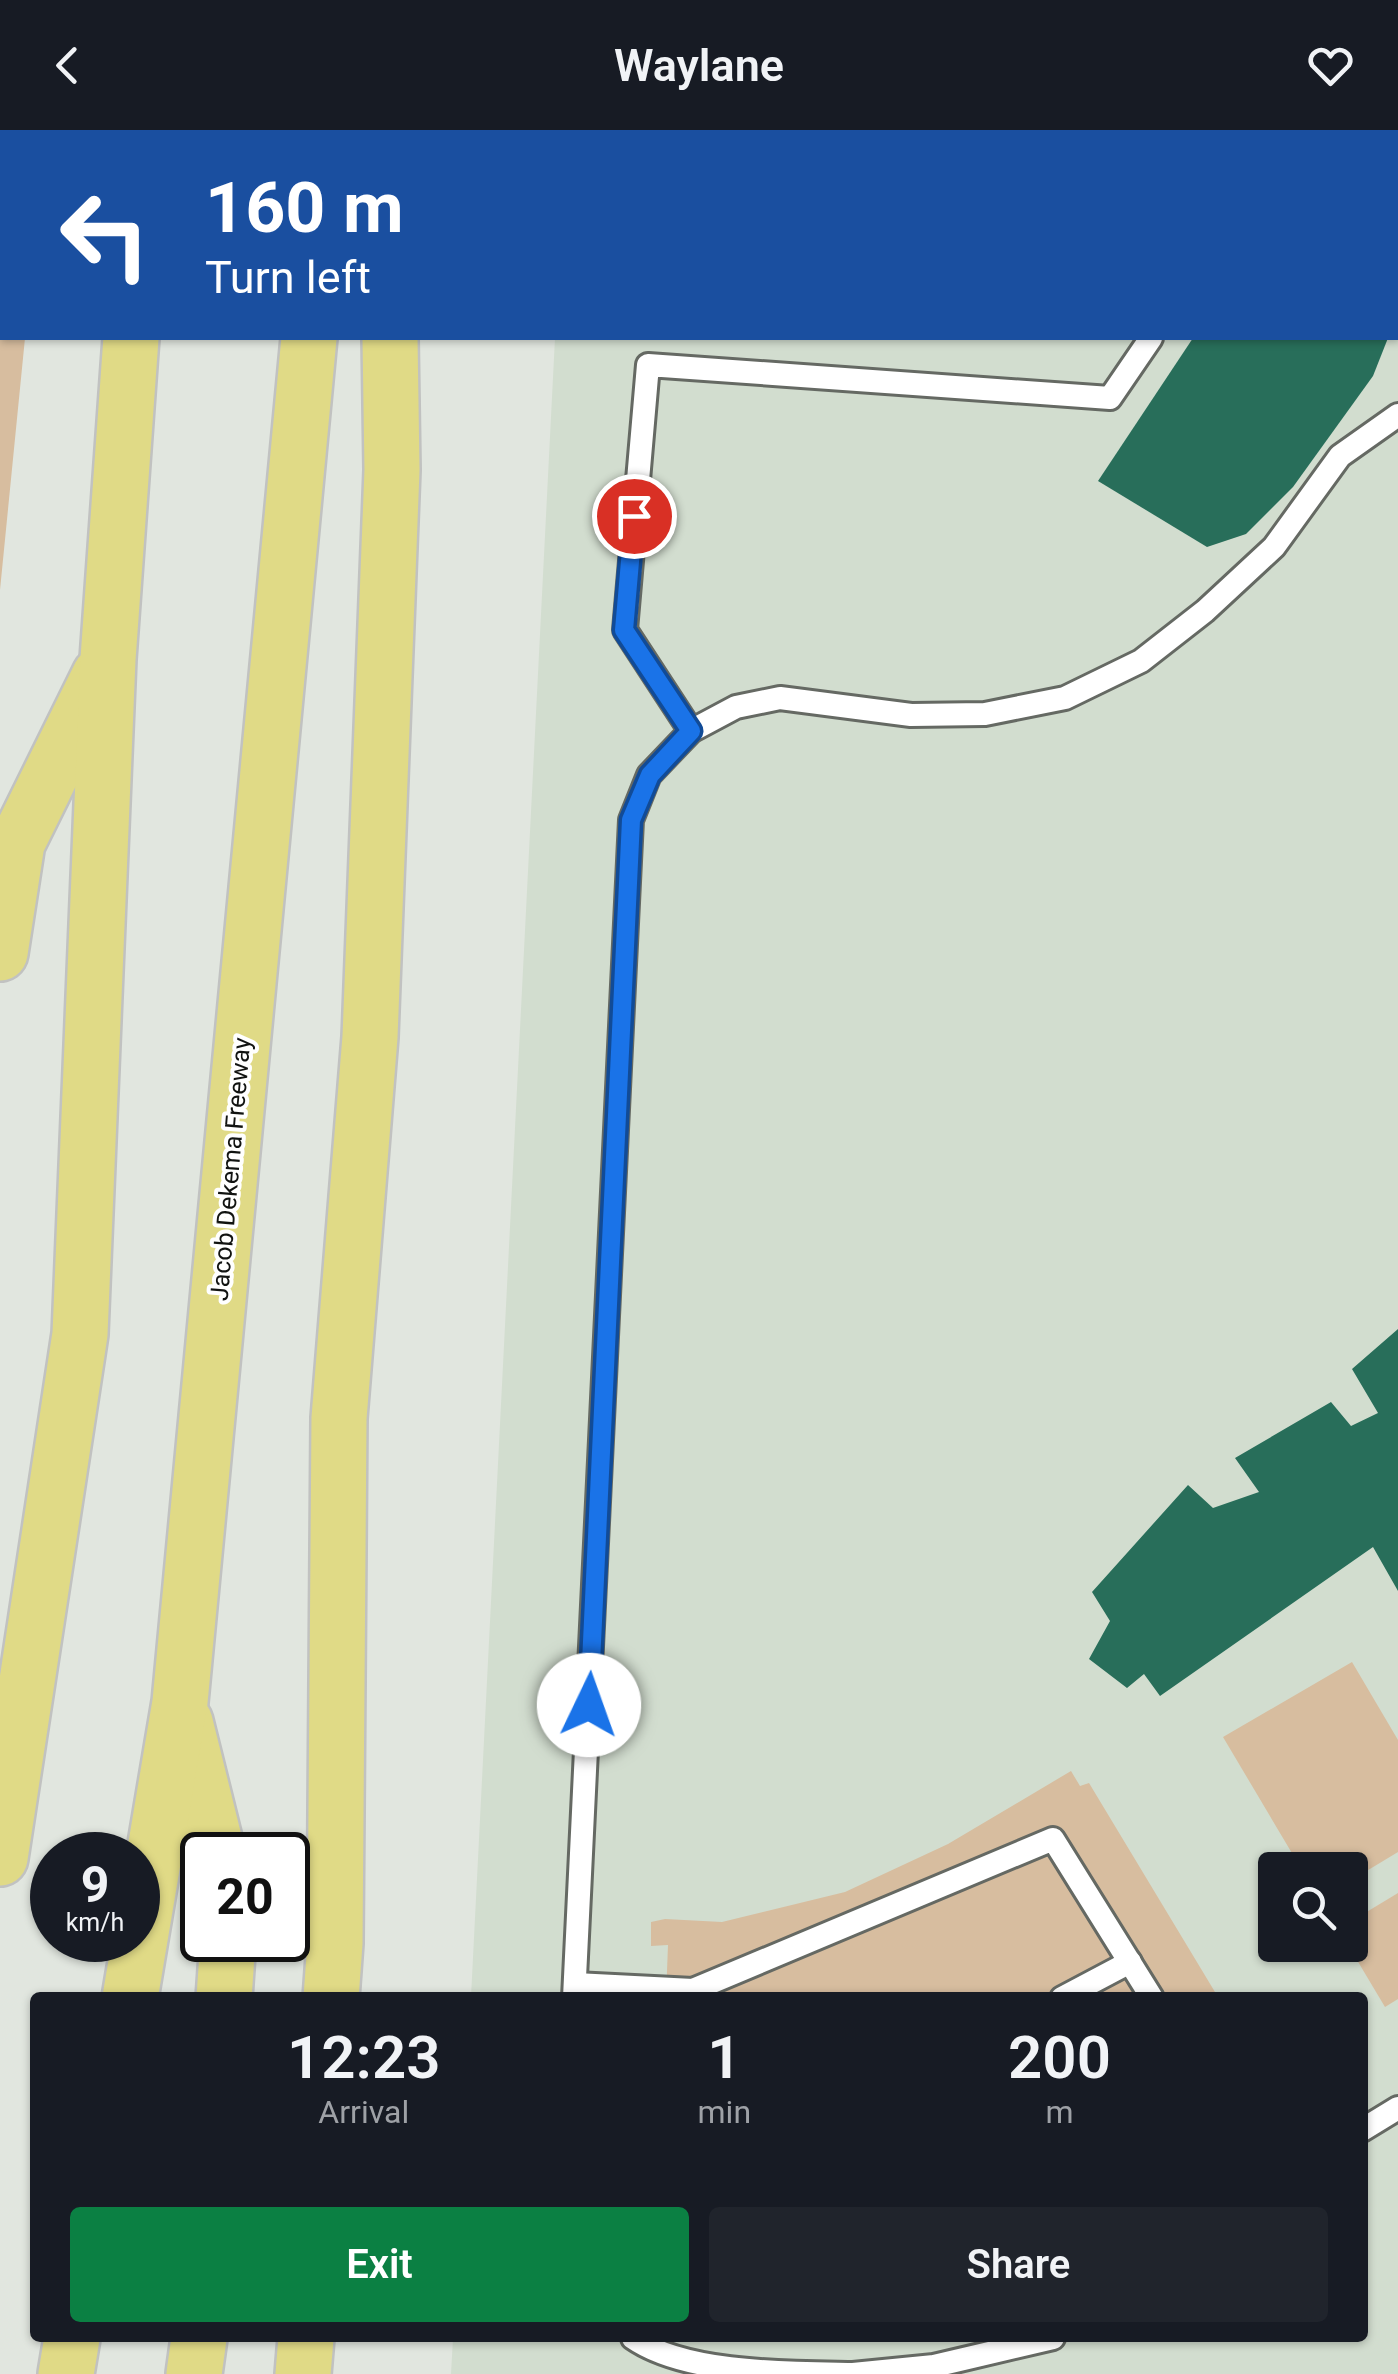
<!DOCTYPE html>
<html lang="en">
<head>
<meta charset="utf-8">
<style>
	:root { --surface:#171b24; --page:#20242c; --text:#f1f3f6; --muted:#9ea1a6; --accent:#0b8043 }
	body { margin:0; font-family:Roboto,sans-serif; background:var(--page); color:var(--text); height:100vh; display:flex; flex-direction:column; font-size:38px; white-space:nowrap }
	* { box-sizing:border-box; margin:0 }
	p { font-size:32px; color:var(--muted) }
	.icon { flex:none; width:55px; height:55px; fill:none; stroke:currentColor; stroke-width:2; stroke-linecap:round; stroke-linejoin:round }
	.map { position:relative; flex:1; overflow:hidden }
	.side { position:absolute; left:30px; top:1862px; width:1338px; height:350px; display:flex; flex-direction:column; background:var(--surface); border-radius:10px; box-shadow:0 2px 8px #0004 }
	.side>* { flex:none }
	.hud { position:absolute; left:0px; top:0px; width:1400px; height:210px; box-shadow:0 2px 8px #0004; background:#1a4fa0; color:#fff; overflow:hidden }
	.tools { position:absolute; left:1258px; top:1722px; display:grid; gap:20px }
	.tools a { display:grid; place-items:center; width:110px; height:110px; border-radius:10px; background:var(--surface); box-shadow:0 2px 8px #0004; font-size:50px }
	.speed { position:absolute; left:30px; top:1702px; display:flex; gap:20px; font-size:50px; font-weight:700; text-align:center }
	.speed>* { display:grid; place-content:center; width:130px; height:130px; border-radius:50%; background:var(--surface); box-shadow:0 2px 8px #0004; line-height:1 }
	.speed small { font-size:25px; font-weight:400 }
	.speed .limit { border:5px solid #111; border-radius:15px; background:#fff; color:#111 }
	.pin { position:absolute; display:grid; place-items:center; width:85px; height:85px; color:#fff; margin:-42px; border:5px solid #fff; border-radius:50%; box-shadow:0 2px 10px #0007 }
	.me { position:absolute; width:110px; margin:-55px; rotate:3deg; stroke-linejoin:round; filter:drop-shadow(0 0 8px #0008) }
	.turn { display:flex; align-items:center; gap:35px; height:210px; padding:0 40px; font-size:45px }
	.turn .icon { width:130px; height:130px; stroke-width:2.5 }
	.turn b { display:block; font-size:70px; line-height:85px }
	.eta { display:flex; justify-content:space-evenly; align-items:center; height:170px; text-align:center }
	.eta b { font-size:60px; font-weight:600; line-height:70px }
	.button { display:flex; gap:20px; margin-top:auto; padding:20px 40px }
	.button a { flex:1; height:115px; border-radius:10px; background:var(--accent); color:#fff; font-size:40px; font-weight:600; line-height:115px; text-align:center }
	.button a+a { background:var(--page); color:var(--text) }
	header { display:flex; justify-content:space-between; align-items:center; height:130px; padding:0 40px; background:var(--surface); font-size:45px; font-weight:600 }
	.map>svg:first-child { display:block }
	.built { fill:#d2ddcf; fill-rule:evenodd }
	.grass { fill:#d7bd9f }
	.building { fill:#286e5a }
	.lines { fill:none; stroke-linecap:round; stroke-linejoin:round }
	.lane-casing { stroke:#656963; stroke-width:28 }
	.highway-casing { stroke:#c1c2c1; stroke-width:60 }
	.lane { stroke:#fff; stroke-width:22 }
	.highway { stroke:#e0da86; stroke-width:55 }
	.route-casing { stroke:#114b97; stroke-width:25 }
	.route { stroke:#1a73e8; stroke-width:18 }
	.labels { text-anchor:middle; stroke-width:8; stroke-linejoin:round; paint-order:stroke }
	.street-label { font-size:25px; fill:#111311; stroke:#fff }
</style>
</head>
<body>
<header><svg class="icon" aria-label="back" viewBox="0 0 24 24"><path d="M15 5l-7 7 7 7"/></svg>Waylane<svg class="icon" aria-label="heart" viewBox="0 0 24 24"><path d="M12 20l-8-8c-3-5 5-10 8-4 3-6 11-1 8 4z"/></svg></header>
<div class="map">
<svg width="1398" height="2244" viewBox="0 0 1398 2244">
	<rect width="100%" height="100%" fill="#e1e6df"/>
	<!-- built -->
	<path class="built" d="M 567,0 L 1398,0 L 1398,2244 L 451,2244 L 453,2208 L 1362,2208 L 1362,1868 L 471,1867 L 555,208 L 1398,208 L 1398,2 L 567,2 ZM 1275,1740 L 1350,1740 L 1350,1815 L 1275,1815 Z"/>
	<!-- grass -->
	<g class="grass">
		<polygon points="0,0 45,0 2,2 2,208 25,208 0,460"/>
		<polygon points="1352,1532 1398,1610 1398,1722 1350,1751 1350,1740 1302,1740 1223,1607"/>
		<polygon points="1071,1641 1080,1656 1089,1653 1218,1867 666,1867 668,1815 651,1816 651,1792 665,1789 722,1792 845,1762 948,1714"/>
		<polygon points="1398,1763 1398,1869 1385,1877 1348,1815 1350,1792"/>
	</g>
	<!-- building -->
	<g class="building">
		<polygon points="1193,208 1388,208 1373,246 1293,357 1246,404 1207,417 1098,351"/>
		<polygon points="1398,1199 1398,1461 1373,1417 1160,1566 1144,1544 1127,1558 1089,1529 1110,1491 1092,1462 1188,1355 1213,1378 1259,1362 1235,1328 1331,1272 1351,1296 1378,1283 1352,1239"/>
	</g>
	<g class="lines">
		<!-- lane casing -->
		<g class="lane-casing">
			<g id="lane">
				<polyline points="1288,2 1290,0"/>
				<polyline points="691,601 625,500 648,235 1110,268 1151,208"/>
				<polyline points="575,1854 693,1860"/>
				<polyline points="574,1868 631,690 649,645 691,601 736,577 780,568 911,585 985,584 1065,568 1141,531 1205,481 1274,417 1340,326 1398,285"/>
				<polyline points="693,1868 693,1860 1053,1709 1152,1868"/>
				<polyline points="1062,1868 1130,1832"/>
				<polyline points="1362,2000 1398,1978"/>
				<path d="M 633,2208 C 685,2244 788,2243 850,2244"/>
				<polyline points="853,2244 934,2236 1053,2208"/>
			</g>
		</g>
		<!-- highway casing -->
		<g class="highway-casing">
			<g id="highway">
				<polyline points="386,0 386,2"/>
				<polyline points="145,2 145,0"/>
				<polyline points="328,2 328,0"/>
				<polyline points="0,823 17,713 100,545"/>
				<polyline points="185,1592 218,1725"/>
				<polyline points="0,1728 80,1204 108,529 131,208"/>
				<polyline points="130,1868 180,1572 309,208"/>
				<polyline points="224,1868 228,1810"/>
				<polyline points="331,1868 335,1813 339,1288 370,907 392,340 390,208"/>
				<polyline points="66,2244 72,2208"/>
				<polyline points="194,2244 199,2208"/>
				<polyline points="303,2244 306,2208"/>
			</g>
		</g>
		<!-- lane -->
		<use href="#lane" class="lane"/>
		<!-- highway -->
		<use href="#highway" class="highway"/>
	</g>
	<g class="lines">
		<!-- route casing -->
		<g class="route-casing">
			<polyline id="route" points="589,1575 631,690 650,645 691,601 624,500 634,386"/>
		</g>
		<!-- route -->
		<use href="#route" class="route"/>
	</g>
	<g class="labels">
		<!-- street labels -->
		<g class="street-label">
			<text transform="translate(230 1039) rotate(-85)" y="9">Jacob Dekema Freeway</text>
		</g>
	</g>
</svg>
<div class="tools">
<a><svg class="icon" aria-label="search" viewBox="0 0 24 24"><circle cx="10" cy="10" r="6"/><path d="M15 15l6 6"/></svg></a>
</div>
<div class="speed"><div>9<small>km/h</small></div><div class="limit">20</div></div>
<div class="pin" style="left:634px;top:386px;background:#d93025"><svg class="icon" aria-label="arrive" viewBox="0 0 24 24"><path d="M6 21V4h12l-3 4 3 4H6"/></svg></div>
<svg class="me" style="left:589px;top:1575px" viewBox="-20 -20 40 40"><circle r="19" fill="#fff"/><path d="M0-13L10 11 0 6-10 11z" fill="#1a73e8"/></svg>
<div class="hud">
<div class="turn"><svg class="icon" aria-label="left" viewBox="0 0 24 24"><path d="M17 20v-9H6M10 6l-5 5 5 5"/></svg><div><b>160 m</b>Turn left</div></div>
</div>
<section class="side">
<div class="eta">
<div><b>12:23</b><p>Arrival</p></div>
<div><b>1</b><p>min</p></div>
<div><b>200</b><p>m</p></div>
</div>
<div class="button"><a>Exit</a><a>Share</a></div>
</section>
</div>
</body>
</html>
